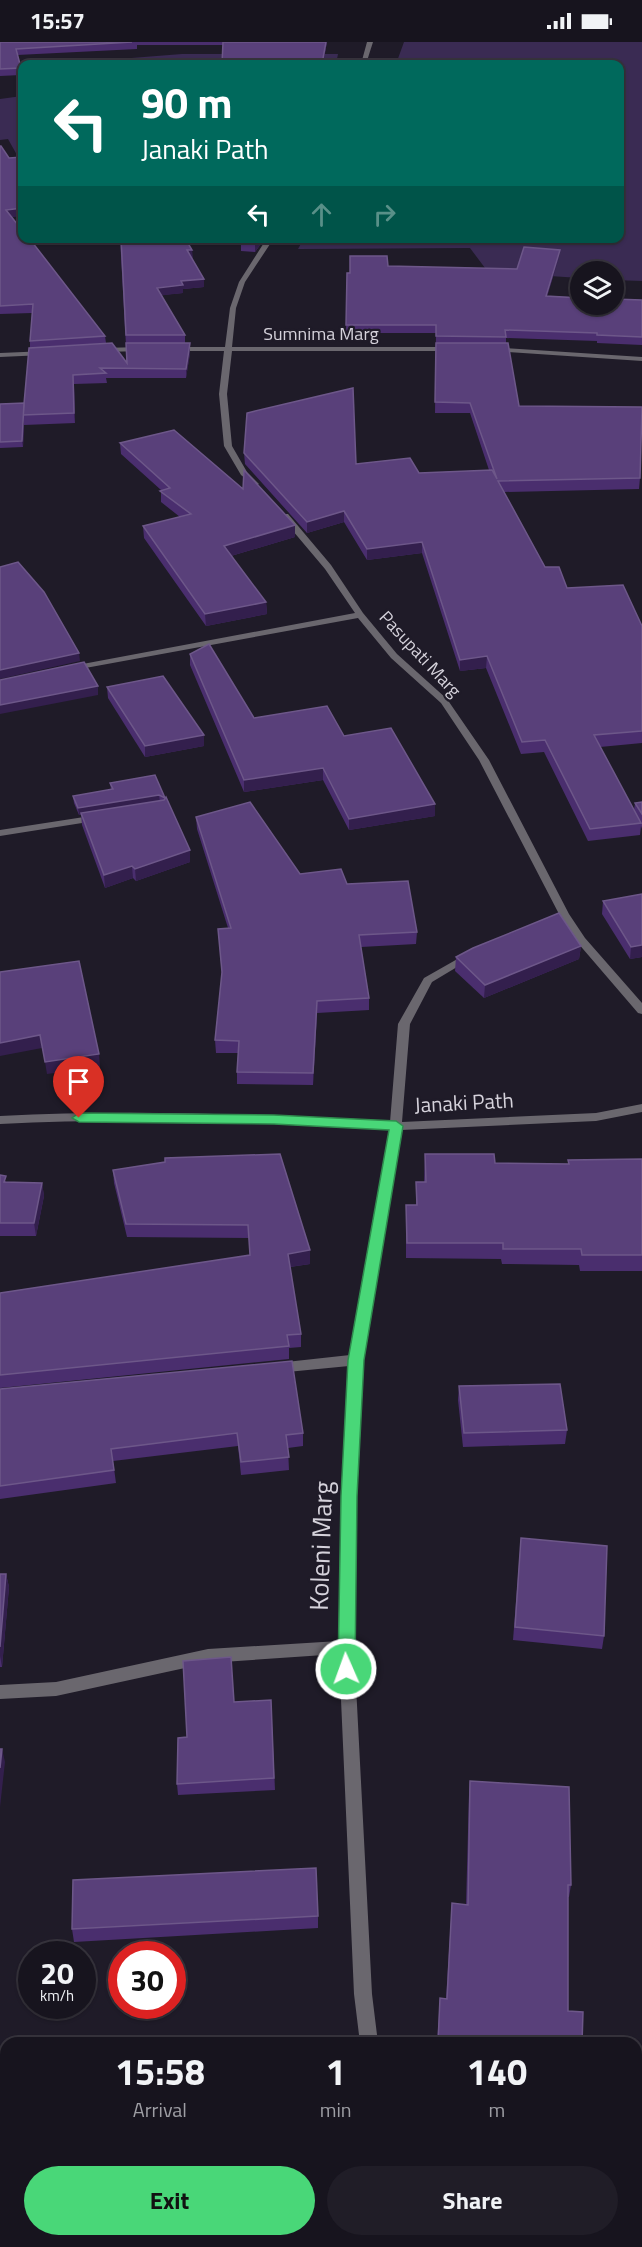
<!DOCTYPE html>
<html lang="en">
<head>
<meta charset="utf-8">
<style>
	:root { --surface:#17141e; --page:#201d27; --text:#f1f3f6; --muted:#9e9ea4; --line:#36333c; --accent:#49d778 }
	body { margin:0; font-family:"Titillium Web",sans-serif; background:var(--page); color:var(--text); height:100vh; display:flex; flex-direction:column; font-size:22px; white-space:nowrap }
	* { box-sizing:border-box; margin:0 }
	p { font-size:20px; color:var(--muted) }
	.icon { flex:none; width:33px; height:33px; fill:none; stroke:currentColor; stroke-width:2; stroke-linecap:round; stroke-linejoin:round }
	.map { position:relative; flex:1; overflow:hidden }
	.side { position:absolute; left:0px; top:1995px; width:642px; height:210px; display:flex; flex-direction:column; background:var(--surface); border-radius:18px 18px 0 0; box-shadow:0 2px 4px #0004,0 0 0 2px var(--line) }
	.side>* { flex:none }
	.top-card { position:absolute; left:18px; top:18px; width:606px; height:183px; border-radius:12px; box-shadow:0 2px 4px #0004,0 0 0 2px var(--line); background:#00695c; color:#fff; overflow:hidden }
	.tools { position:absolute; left:570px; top:219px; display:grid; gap:12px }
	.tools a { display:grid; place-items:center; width:54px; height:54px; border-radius:50%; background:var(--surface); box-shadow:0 2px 4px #0004,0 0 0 2px var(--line); font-size:30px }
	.speed { position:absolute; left:18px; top:1899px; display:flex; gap:12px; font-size:30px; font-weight:700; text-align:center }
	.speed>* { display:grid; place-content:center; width:78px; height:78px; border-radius:50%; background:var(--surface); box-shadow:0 2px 4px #0004,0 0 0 2px var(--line); line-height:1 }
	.speed small { font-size:15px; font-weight:400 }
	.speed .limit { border:9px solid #d22; background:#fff; color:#111 }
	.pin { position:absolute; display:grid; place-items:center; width:51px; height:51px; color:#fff; margin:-62px -26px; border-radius:50% 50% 50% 0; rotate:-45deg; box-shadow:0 0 6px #0007 }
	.pin .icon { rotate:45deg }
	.me { position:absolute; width:66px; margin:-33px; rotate:358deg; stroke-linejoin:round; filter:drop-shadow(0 0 4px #0008) }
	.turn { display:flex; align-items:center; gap:21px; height:126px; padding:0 24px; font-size:27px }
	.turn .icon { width:78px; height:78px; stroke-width:2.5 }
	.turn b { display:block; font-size:42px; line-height:51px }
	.lanes { display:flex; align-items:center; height:57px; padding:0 24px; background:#0003; justify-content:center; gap:30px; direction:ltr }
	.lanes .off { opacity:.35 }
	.eta { display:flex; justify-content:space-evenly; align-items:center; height:102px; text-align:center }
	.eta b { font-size:36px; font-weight:700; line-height:42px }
	.cta { display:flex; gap:12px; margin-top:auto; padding:12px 24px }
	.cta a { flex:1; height:69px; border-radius:36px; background:var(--accent); color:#111; font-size:24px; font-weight:700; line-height:69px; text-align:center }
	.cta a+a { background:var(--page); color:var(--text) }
	.status { display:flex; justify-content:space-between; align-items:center; height:42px; padding:0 30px; background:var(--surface); direction:ltr }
	.status svg { height:16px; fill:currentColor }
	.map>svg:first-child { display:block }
	.green { fill:#3a2b53 }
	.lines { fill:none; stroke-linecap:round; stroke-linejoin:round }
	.minor { fill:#6a676e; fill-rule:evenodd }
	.wall { fill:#4a2e6e }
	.shaded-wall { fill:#331f4d }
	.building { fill:#59407a; stroke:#6d5789; stroke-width:1.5 }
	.route { fill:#49d778; stroke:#2f8c4e; stroke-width:1.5 }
	.labels { text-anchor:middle; stroke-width:4.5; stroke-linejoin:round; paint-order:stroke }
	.far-street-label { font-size:18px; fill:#d5d2db; stroke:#1f1b28 }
	.street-label { font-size:21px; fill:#d5d2db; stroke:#1f1b28 }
	.near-street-label { font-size:26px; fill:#d5d2db; stroke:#1f1b28 }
</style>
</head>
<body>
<div class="status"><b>15:57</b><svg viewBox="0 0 49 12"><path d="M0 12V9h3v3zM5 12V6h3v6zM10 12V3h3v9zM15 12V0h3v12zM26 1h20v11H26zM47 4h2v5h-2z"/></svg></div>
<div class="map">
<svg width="642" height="2205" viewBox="0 0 642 2205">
	<rect width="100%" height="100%" fill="#1f1b28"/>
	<!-- green -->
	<g class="green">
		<polygon points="404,0 642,0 642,239 614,238 614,230 580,230 580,236 488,230 470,206 298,207 304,196 620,196 620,22 396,22"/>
		<polygon points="182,12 338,12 336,22 55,22"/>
		<polygon points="22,54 22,113 17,113 8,97 0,98 0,57"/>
	</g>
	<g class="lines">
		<!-- minor -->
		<g class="minor">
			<polygon points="367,0 373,0 366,22 361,22"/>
			<polygon points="267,196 274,196 245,240 236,266 232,305 452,305 456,307 452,309 232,309 227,352 232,404 247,430 259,442 255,444 241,433 224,404 219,352 224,309 175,309 171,307 175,305 225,305 230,266 239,240"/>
			<polygon points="143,305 147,307 146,309 100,310 96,308 100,306"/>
			<polygon points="490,305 642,315 642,319 493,309 489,307"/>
			<polygon points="47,309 48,311 44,313 0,315 0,311"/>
			<polygon points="282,472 288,472 331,523 363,571 397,612 447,657 489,718 569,872 585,896 642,961 642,972 638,971 577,900 559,872 479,718 441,661 391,616 358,576 69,629 67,627 72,624 355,571 325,527 282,476"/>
			<polygon points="97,773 102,776 101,778 0,794 0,788"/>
			<path d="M 468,911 L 472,912 L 473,914 L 472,916 L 432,940 L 410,982 L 402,1080 L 596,1071 L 642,1062 L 642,1070 L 596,1079 L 401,1088 L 363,1318 L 356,1454 L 354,1605 L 372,1952 L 378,2001 L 360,2001 L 354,1952 L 339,1612 L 208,1621 L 56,1654 L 0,1657 L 0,1643 L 56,1640 L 208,1607 L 339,1599 L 342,1454 L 349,1324 L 277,1331 L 272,1330 L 270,1326 L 272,1322 L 277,1321 L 350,1313 L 389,1088 C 260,1080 130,1075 0,1082 L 0,1074 C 130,1067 261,1072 390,1080 L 398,982 L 424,936 Z"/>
			<rect x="383" y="2199" width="18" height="6"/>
		</g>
	</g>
	<!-- wall -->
	<g class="wall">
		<polygon points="0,0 327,0 323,22 222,22 223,3 137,3 137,7 17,13 21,33 0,34"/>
		<polygon points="0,104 9,116 12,175 105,294 106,301 127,321 120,196 193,216 191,216 204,237 204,245 183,247 183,251 161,253 185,293 185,301 190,301 190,311 186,336 106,336 107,341 74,342 75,381 24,383 24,382 23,405 0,406 0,362 24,361 30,306 30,299 32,271 0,272"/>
		<polygon points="241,196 261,196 260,203 255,210 241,209"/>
		<polygon points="559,215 547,254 642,258 642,303 597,301 597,299 506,296 506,301 519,364 640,436 639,447 504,450 545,525 567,546 642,584 642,701 600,705 634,768 635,761 642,760 642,787 641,784 640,793 588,799 544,710 521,712 486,626 460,629 422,511 367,518 344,480 307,491 245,422 244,411 356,422 419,431 489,428 470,371 435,371 436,291 346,291 347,231 388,224 517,227"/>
		<polygon points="120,401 243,447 295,483 295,495 231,514 266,560 267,572 206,584 144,496 143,484 180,475 161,460 161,448 121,412"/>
		<polygon points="190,612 254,676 344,694 435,774 349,788 323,738 244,750 190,623"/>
		<polygon points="107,645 204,704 145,715 108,656"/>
		<polygon points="155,733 190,820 136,839 133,836 105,846 82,783 81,773 79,773 74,761 73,754 111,748 110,741"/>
		<polygon points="196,775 300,832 347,842 417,890 416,902 361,905 369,956 369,968 317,971 313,1043 237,1042 237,1030 238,1011 216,1011 215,998 222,934 218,887 228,886 197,787"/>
		<polygon points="642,852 642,915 630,917 602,872 603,859"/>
		<polygon points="581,904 579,917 484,956 455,929 456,915"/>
		<polygon points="425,1112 495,1121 568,1122 568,1118 642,1117 642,1229 580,1229 579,1223 502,1222 501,1217 406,1216 406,1163 416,1163 416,1140 424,1140"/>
		<polygon points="113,1128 310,1208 310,1222 290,1225 301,1292 301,1305 289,1306 289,1317 0,1346 0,1251 250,1213 249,1196 127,1195 114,1141"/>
		<polygon points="0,1133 7,1141 42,1141 44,1154 36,1194 0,1194"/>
		<polygon points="459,1344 567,1388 565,1402 463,1405 458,1358"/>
		<polygon points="0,1347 303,1391 303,1404 288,1406 289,1428 241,1433 238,1404 113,1419 116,1441 0,1457"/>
		<polygon points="521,1496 604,1594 602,1607 513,1598"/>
		<polygon points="0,1532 6,1532 9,1545 2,1625 0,1625"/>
		<polygon points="271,1658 275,1748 178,1753 177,1742 187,1695"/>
		<polygon points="470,1739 571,1843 569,1855 568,1855 568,1969 582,2001 437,2001 440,1956 446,1957 452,1861 466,1863 469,1752"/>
		<polygon points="318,1874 318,1886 74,1900 72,1887"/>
	</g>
	<!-- shaded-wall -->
	<g class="shaded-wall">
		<polygon points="326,0 327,0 323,22 322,22"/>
		<polygon points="22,166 22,174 7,176 6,168"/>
		<polygon points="259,196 261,196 260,203 255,210 255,202"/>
		<polygon points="187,208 192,208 193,216 187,216"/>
		<polygon points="560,208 559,215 545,262 546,254"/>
		<polygon points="204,237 204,245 183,247 183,251 157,254 157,246 181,239"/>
		<polygon points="190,301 190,311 186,336 186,327"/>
		<polygon points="73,333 74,342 75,381 74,371"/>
		<polygon points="23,375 24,382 23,405 22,399"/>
		<polygon points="344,469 344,480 307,491 307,480"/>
		<polygon points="295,483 295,495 224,516 224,504"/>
		<polygon points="422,500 422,511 367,518 367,507"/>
		<polygon points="266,560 267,572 206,584 205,572"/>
		<polygon points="79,611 80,619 0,637 0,628"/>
		<polygon points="487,614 486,626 460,629 460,618"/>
		<polygon points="98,644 98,653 0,672 0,663"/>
		<polygon points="204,693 204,704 145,715 145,704"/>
		<polygon points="323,726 323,738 244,750 244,738"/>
		<polygon points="159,753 160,761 79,773 78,766"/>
		<polygon points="435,762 435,774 349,788 349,777"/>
		<polygon points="190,808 190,820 136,839 135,827"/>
		<polygon points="132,824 133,836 105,846 104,833"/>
		<polygon points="642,903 642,915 630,917 631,905"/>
		<polygon points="581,904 579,917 484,956 485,943"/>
		<polygon points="317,959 317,971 313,1043 313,1031"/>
		<polygon points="40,993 42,1006 0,1014 0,1001"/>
		<polygon points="99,1012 100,1025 47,1032 45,1020"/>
		<polygon points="42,1141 44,1154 36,1194 34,1181"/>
		<polygon points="310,1208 310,1222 289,1225 288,1212"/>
		<polygon points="6,1532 9,1545 2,1625 0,1614 0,1605"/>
		<polygon points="2,1707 5,1720 0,1765 0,1726"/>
	</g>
	<!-- building -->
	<g class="building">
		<polygon points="0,0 132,0 16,7 21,26 0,27"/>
		<polygon points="223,0 326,0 322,22 222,22"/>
		<polygon points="0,104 1,104 9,116 22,115 22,166 6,168 22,188 22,196 29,196 105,294 30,299 33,262 0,264"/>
		<polygon points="121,196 185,196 192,208 187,208 204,237 181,239 183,243 157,246 185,293 126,293"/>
		<polygon points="241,196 259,196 255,202 241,201"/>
		<polygon points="524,205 560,208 546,254 580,256 580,262 614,262 614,257 642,258 642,295 597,293 597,291 505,288 506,295 436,294 436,283 346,283 347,231 350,231 350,214 387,214 388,224 517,227"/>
		<polygon points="112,301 127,321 126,301 190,301 186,327 100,326 106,331 73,333 74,371 23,373 29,306"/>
		<polygon points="436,301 508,301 519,364 642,365 640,436 498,439 545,525 559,525 567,546 623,543 642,584 642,689 594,693 641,781 590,787 545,698 522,700 487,614 460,618 422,500 367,507 344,469 307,480 244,411 247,371 353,346 356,422 410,416 419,431 492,428 497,437 470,361 435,360"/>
		<polygon points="24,361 22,399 0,400 0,362"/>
		<polygon points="174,388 243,447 244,428 295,483 224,504 266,560 205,572 143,484 191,472 160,449 170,446 120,401"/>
		<polygon points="18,520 44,550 79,611 0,628 0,525"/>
		<polygon points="209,602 254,676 327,664 344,694 391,686 435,762 349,777 323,726 244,738 190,612"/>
		<polygon points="84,620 98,644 0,663 0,638"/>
		<polygon points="163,634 204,693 145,704 107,645"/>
		<polygon points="155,733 165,756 159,753 78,766 73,754 113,747 110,741"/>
		<polygon points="166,755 190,808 135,827 132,824 104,833 81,771 164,758"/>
		<polygon points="250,760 300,832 341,827 347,842 408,839 417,890 359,893 369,956 317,959 313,1031 237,1030 239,999 215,998 222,930 218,887 231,886 196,775"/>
		<polygon points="642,760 642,772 635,761"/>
		<polygon points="642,852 642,903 631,905 603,859"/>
		<polygon points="559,871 581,904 485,943 456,915 473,906"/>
		<polygon points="79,919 99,1012 45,1020 40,993 0,1001 0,930"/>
		<polygon points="280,1112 310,1208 288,1212 301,1292 287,1293 289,1304 0,1333 0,1251 250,1213 248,1183 126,1182 113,1128 165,1120 165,1116"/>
		<polygon points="425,1112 494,1112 495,1121 569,1122 568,1118 642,1117 642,1213 582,1213 581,1207 503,1207 503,1201 407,1201 406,1163 417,1163 416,1140 426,1140"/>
		<polygon points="0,1133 6,1134 4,1140 42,1141 34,1181 0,1181"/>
		<polygon points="292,1319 303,1391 286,1393 289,1415 241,1420 237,1391 111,1407 114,1428 0,1444 0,1347"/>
		<polygon points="560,1342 567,1388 464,1391 459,1344"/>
		<polygon points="521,1496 607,1504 604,1594 515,1585"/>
		<polygon points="0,1532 6,1532 0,1605"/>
		<polygon points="231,1615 234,1660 271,1658 274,1736 177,1742 178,1696 187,1695 183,1619"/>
		<polygon points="0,1707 2,1707 0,1726"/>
		<polygon points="470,1739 569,1745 571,1843 568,1843 568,1969 583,1970 582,2001 438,2001 440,1956 447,1957 452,1861 468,1863"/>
		<polygon points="316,1826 318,1874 72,1887 73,1838"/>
		<rect x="499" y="2199" width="51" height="6"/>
	</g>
	<!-- route -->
	<polygon class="route" points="79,1071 274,1073 396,1079 403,1084 364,1318 357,1454 355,1627 353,1633 346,1635 340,1633 338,1627 341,1454 348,1318 389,1088 274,1082 79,1080 72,1076"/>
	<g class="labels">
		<!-- far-street labels -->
		<g class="far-street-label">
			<text x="321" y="298">Sumnima Marg</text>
			<text transform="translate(420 612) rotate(47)" y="6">Pasupati Marg</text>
		</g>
		<!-- street labels -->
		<g class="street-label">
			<text transform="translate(464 1061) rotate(-3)" y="7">Janaki Path</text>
		</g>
		<!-- near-street labels -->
		<g class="near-street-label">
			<text transform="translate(321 1504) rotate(-88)" y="9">Koleni Marg</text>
		</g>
	</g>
</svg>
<div class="tools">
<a><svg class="icon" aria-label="layers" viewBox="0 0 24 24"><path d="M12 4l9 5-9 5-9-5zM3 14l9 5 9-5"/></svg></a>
</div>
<div class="speed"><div>20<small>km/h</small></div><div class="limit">30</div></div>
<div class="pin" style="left:79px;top:1076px;background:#d93025"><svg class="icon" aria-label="arrive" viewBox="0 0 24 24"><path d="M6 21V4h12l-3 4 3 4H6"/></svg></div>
<svg class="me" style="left:346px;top:1627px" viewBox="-20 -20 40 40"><circle r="17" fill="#49d778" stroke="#fff" stroke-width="3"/><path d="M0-11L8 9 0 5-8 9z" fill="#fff"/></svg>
<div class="top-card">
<div class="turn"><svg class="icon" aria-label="left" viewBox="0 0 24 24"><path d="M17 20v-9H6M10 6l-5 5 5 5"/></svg><div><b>90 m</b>Janaki Path</div></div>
<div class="lanes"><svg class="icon" aria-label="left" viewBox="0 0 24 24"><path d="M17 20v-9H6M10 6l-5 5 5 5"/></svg><svg class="icon off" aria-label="ahead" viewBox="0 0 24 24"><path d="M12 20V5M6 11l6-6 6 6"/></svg><svg class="icon off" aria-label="right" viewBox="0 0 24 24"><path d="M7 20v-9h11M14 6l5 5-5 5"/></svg></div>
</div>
<section class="side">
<div class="eta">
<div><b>15:58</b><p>Arrival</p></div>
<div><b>1</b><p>min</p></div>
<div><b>140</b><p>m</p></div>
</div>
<div class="cta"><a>Exit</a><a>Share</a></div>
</section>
</div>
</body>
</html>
